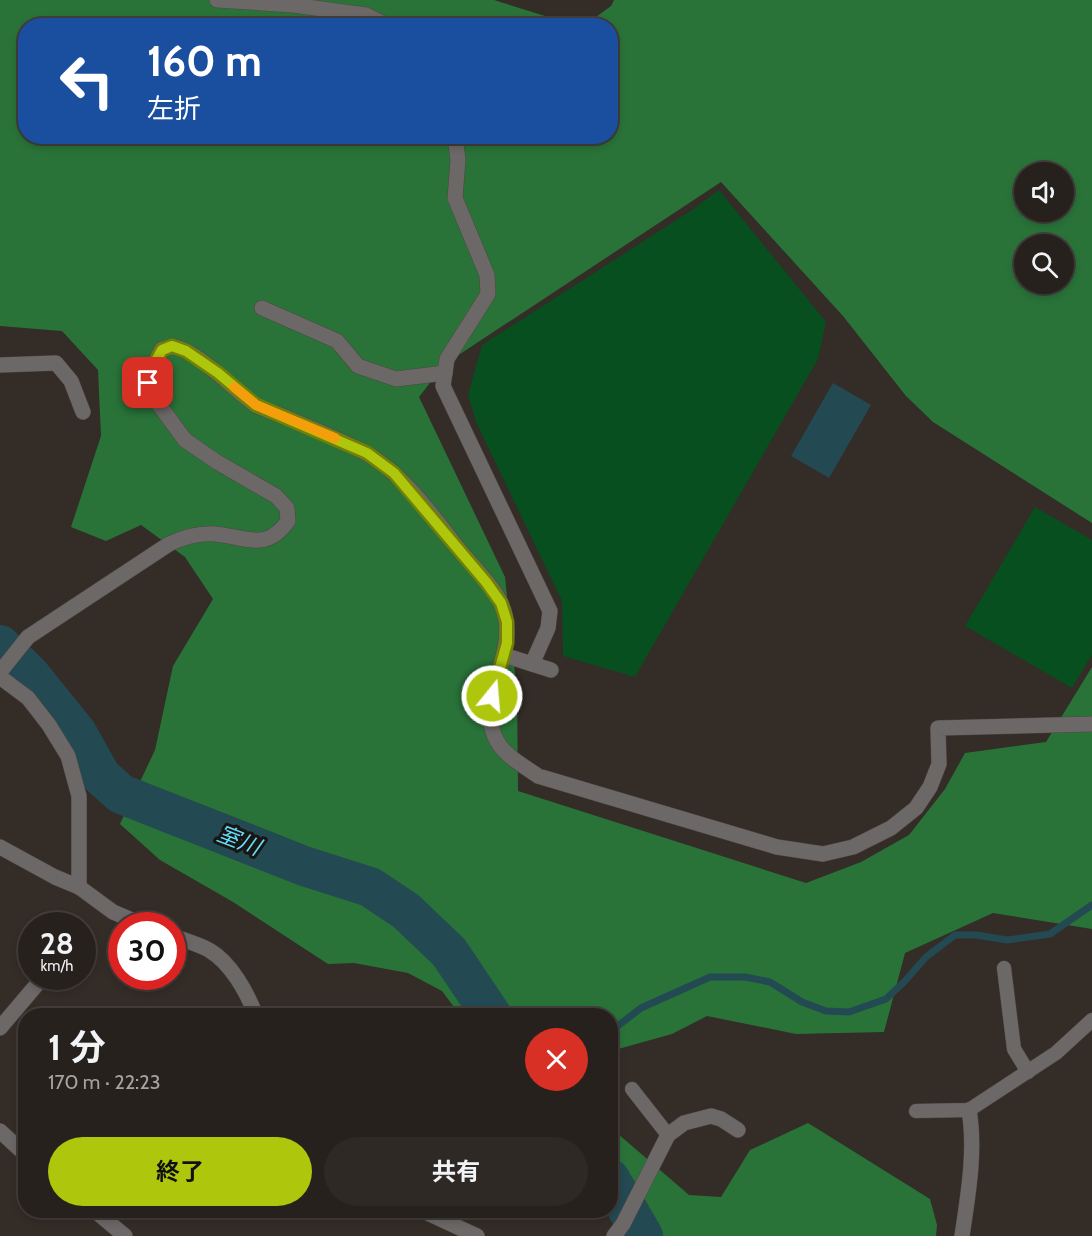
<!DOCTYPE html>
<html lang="ja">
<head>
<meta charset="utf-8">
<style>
	:root { --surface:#27211d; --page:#2f2926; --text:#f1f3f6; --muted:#a4a3a4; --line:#433e3b; --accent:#aec60b }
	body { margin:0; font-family:Cabin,"Noto Sans JP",sans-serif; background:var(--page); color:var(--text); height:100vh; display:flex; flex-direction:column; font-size:22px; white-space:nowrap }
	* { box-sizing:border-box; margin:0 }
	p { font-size:20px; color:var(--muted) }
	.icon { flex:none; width:33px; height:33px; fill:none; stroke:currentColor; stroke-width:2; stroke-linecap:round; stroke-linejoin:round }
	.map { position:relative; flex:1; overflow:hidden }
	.details { position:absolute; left:18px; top:1008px; width:600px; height:210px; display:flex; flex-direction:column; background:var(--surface); border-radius:24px; box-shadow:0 3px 9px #0003,0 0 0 2px var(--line) }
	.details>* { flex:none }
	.guide { position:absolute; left:18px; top:18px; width:600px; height:126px; border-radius:24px; box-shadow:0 3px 9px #0003,0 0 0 2px var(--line); background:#1a4fa0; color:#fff; overflow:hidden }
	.fabs { position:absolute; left:1014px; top:162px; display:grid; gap:12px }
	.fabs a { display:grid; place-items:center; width:60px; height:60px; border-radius:50%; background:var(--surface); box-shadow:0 3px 9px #0003,0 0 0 2px var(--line); font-size:30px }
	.speed { position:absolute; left:18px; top:912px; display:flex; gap:12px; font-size:30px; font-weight:700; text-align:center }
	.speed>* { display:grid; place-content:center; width:78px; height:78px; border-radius:50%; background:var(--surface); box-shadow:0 3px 9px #0003,0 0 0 2px var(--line); line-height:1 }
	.speed small { font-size:15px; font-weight:400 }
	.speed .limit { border:9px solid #d22; background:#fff; color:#111 }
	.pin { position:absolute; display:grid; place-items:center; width:51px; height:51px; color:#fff; margin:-26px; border-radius:12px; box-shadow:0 3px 9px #0006 }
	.me { position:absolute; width:66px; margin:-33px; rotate:17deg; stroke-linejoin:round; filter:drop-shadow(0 0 4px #0008) }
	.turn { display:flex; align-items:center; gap:21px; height:126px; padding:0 30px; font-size:27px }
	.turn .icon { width:78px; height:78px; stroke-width:2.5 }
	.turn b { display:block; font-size:42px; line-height:51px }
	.round { display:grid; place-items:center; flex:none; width:63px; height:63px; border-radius:32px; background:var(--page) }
	.overview { display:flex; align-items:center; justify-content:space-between; height:102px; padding:0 30px }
	h1 { font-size:36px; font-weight:700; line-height:45px }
	.action { display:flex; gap:12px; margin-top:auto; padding:12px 30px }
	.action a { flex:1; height:69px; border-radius:36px; background:var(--accent); color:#111; font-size:24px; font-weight:700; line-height:69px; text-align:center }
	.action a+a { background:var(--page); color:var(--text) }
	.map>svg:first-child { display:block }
	.green { fill:#074f1e }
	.forest { fill:#297339; fill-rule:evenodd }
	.water { fill:#234952 }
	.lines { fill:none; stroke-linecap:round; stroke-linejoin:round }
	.stream { stroke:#234952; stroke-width:7 }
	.river { stroke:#234952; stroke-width:40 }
	.service-casing { stroke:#4e4742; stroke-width:15 }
	.minor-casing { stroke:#4e4742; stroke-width:16 }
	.service { stroke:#6d6868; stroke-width:14 }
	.minor { stroke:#6d6868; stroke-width:15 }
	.route-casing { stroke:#718107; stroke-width:15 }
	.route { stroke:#aec60b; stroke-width:10 }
	.slow { stroke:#f59e0b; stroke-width:10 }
	.labels { text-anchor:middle; stroke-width:6; stroke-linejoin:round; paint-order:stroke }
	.water-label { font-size:22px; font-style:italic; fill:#62defb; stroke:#191513 }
</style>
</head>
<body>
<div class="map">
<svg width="1092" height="1236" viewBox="0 0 1092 1236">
	<rect width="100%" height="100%" fill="#342c27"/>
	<!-- green -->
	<g class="green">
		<polygon points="719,190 826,322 818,359 635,677 563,656 562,601 476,422 468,395 482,345 692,210"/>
		<polygon points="1035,507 1092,540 1092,655 1072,688 965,626"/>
	</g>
	<!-- forest -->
	<g class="forest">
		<path d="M 0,0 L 494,0 L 574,25 L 26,26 L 26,136 L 610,136 L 610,26 L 585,25 L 611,6 L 614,0 L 1092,0 L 1092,523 L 933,422 L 906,396 L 843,316 L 721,182 L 454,358 L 433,379 L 419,397 L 505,577 L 517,693 L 518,791 L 806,883 L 861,862 L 909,835 L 945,789 L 965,753 L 1046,742 L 1092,667 L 1092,929 L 993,913 L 905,953 L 884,1032 L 796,1034 L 707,1016 L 672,1034 L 611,1051 L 611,1053 L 610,1016 L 460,1015 L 442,991 L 408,973 L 354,963 L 328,964 L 233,902 L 160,860 L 120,824 L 155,750 L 173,666 L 213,599 L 185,557 L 141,525 L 106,541 L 71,527 L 101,436 L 98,370 L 62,331 L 0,326 ZM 1024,172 L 1064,172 L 1064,212 L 1024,212 ZM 1024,244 L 1064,244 L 1064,284 L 1024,284 Z"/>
		<polygon points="808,1123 930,1199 937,1225 936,1236 662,1236 611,1160 610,1127 689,1195 721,1197 750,1150"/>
	</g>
	<!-- water -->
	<polygon class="water" points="833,383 871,405 829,478 791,456"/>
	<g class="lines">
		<!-- stream -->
		<polyline class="stream" points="610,1032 641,1008 710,977 745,977 770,982 802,1002 826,1011 849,1012 886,999 904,982 926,957 955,935 976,935 1007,940 1050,934 1092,905"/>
		<!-- river -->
		<g class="river">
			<polyline points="0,645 31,676 77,733 101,776 121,794 304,866 370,887 406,911 449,952 492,1016"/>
			<polyline points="610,1179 643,1236"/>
		</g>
		<!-- service casing -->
		<g class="service-casing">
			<g id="service">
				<polyline points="1004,968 1014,1049 1028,1072"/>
				<polyline points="632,1089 668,1135"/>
				<polyline points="916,1111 969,1110 1056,1053 1092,1020"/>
			</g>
		</g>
		<!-- minor casing -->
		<g class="minor-casing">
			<g id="minor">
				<polyline points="217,0 293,5 366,15 388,26"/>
				<polyline points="455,136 458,160 455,198 487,275 488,294 447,359 443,386 550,611 548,628 532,664"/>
				<polyline points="262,308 337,341 358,366 396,379 445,373"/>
				<polyline points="0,365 56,363 71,381 83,412"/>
				<polyline points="504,655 551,670"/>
				<path d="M 0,672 L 28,637 L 169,544 C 184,537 198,533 215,534 C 247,537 266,552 288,521 L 287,508 L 276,496 L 217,462 L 185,440 L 154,398 L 148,383 L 153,366 L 162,349 C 165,349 168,347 171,347 C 193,345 236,393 256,405 C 266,411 279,414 290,419 C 315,430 340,440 364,452 C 405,474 434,518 462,553 C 475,568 492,585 501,603 C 523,651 473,698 497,741 C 505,756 524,766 538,776 L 777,847 L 823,854 L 853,847 L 891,828 L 916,808 L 930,787 L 939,764 L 938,728 L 1092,724"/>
				<polyline points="0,677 28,698 49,725 68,756 79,796 79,887 113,912 146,926"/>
				<polyline points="0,847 55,877 79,887"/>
				<path d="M 172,936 C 184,940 198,944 209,950 C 231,963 247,992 256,1016"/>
				<polyline points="0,1028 44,976"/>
				<polyline points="0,1131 26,1155"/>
				<polyline points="94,1210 125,1236"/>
				<polyline points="421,1210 477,1236"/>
				<polyline points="614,1236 623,1224 668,1135 684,1123 711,1116 721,1119 738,1130"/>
				<path d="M 962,1236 C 968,1195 976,1151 969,1110"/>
			</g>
		</g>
		<!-- service -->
		<use href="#service" class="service"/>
		<!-- minor -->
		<use href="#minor" class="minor"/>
	</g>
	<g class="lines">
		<!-- route casing -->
		<g class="route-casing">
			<polyline id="route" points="148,383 153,366 162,350 172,346 186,351 218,373 256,405 367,453 394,473 486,582 501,603 507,622 507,643 492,696"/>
		</g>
		<!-- route -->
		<use href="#route" class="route"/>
		<!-- slow -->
		<polyline class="slow" points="234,387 256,405 335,438"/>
	</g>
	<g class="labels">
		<!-- water labels -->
		<g class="water-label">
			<text transform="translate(239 840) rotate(21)" y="8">室川</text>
		</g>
	</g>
</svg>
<div class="fabs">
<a><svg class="icon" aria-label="sound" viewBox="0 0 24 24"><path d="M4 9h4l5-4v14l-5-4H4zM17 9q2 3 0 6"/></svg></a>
<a><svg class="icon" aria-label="search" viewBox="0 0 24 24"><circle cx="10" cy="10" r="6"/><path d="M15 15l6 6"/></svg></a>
</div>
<div class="speed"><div>28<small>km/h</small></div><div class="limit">30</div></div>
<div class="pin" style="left:148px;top:383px;background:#d93025"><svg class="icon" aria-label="arrive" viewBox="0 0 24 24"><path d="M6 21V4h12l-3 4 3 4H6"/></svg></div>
<svg class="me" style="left:492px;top:696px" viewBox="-20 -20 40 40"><circle r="17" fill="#aec60b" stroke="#fff" stroke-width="3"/><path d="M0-11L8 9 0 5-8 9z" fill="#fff"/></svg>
<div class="guide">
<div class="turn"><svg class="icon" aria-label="left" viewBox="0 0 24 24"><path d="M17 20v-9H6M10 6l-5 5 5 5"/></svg><div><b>160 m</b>左折</div></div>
</div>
<section class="details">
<div class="overview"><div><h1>1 分</h1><p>170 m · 22:23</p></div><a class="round" style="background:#d93025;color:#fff"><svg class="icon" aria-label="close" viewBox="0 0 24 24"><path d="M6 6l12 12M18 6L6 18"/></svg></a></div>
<div class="action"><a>終了</a><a>共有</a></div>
</section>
</div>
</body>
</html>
